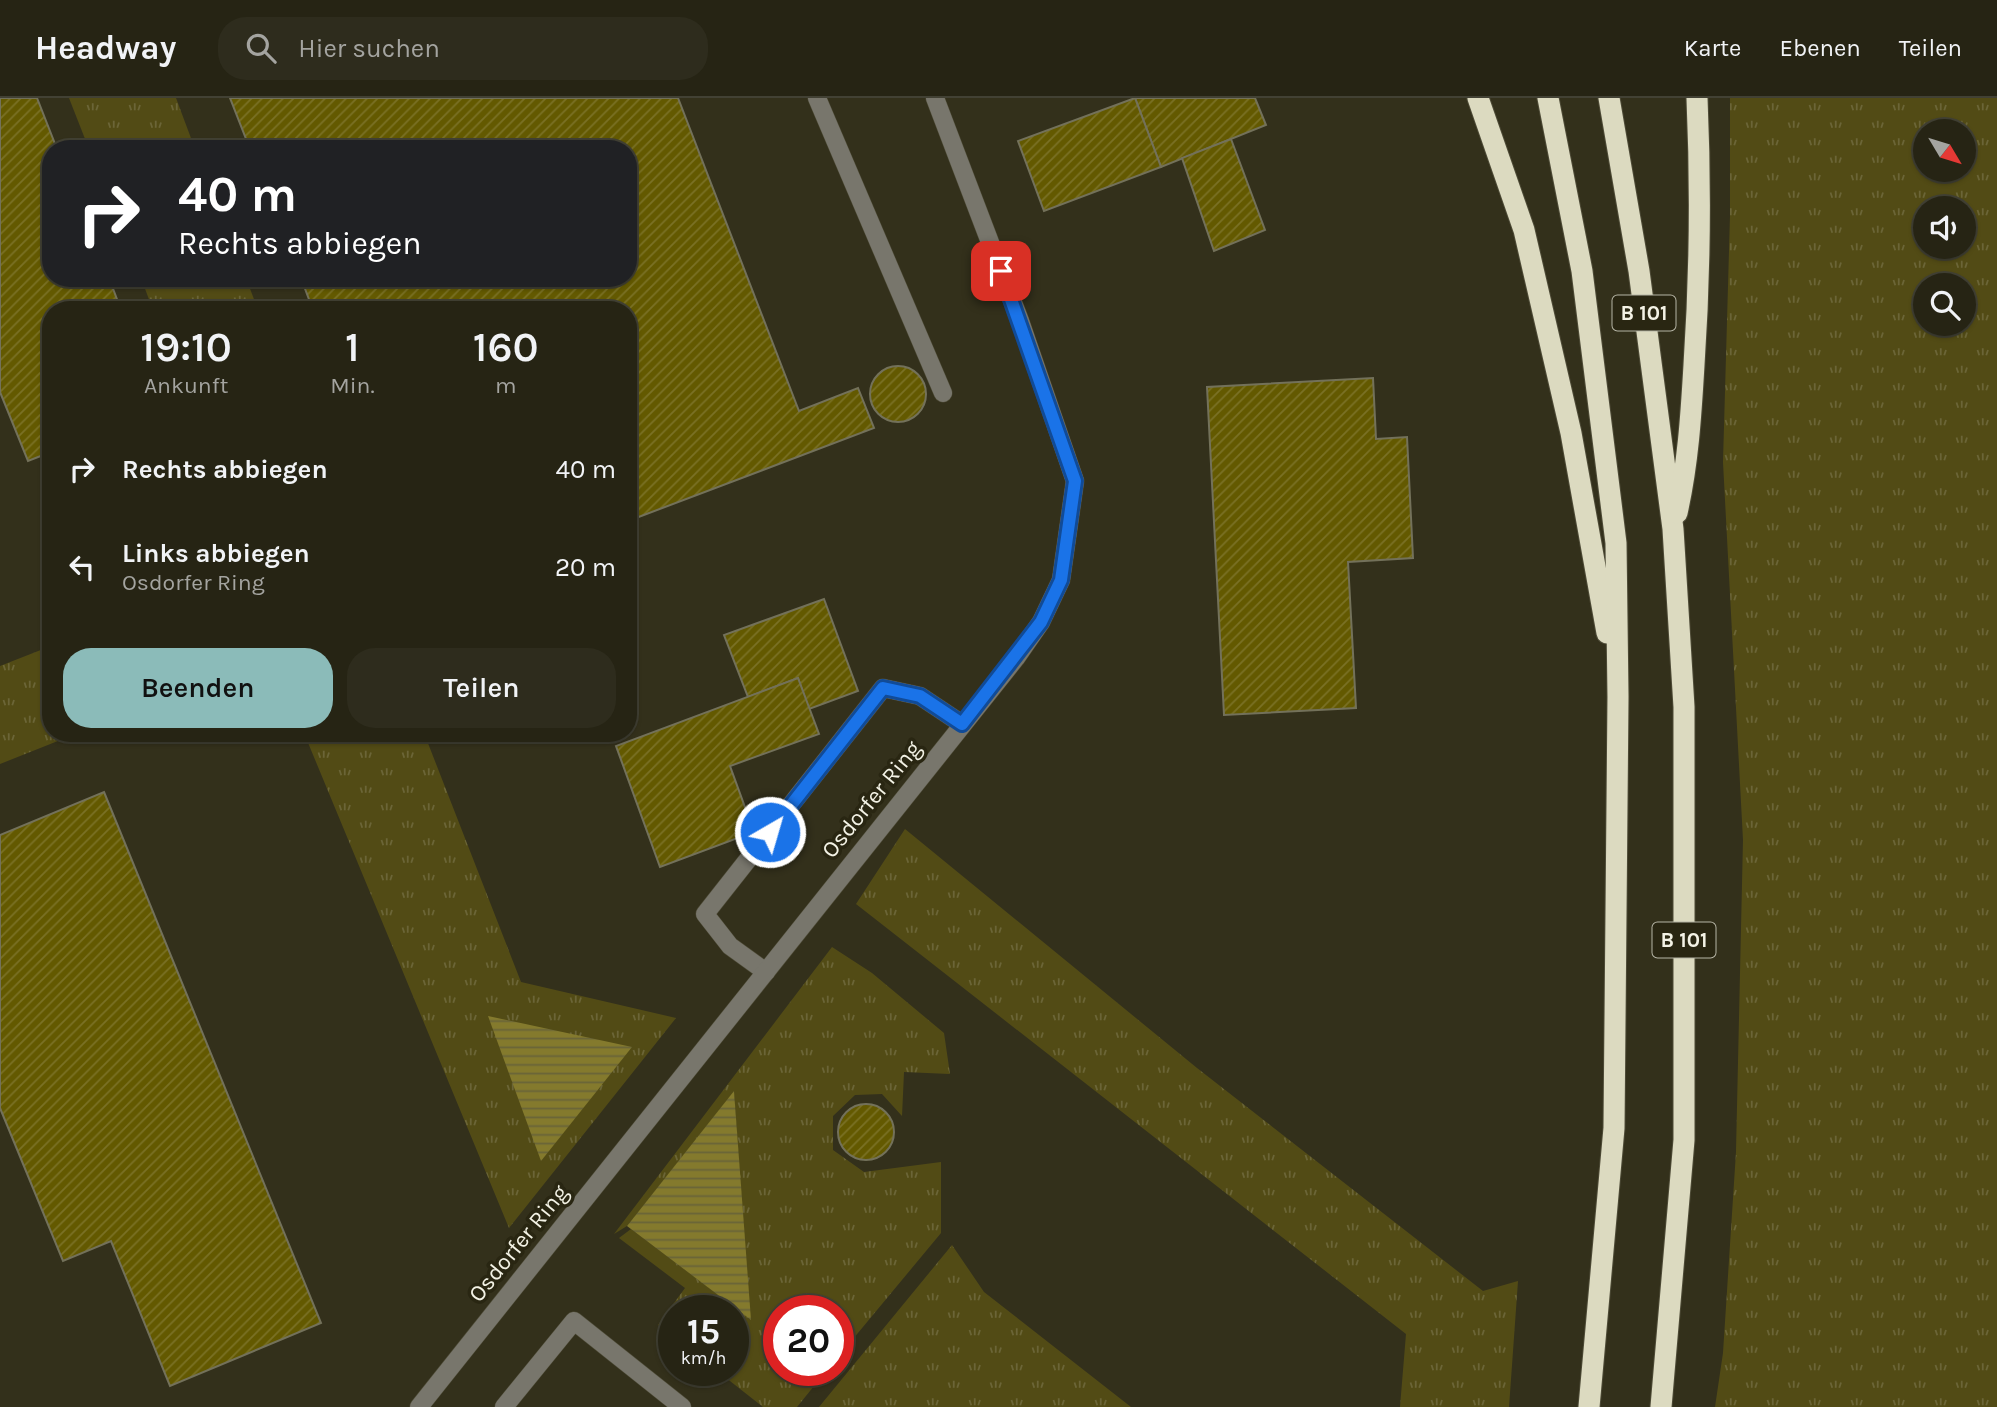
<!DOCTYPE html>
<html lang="de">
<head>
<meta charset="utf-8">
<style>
	:root { --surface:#262414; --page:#2e2c1d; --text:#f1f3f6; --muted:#a4a4a0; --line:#424134; --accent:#8bbbb9 }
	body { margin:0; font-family:Karla,sans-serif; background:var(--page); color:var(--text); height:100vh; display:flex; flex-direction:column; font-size:26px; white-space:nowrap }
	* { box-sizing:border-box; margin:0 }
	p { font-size:23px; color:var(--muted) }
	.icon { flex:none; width:38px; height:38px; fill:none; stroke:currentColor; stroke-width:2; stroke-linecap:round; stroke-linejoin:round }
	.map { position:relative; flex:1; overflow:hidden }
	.drawer { position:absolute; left:42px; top:203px; width:595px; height:441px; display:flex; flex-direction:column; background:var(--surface); border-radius:28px; box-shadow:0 2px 5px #0004,0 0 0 2px var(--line) }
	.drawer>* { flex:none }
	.top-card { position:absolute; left:42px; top:42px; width:595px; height:147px; border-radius:28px; box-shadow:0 2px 5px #0004,0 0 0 2px var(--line); background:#202124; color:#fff; overflow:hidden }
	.needle { width:46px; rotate:128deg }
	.buttons { position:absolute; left:1913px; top:21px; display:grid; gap:14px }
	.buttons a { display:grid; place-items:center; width:63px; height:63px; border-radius:50%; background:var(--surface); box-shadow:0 2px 5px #0004,0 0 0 2px var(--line); font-size:35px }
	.speed { position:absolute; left:658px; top:1197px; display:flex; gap:14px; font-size:35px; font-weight:700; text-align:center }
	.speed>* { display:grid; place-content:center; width:91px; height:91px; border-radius:50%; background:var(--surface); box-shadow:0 2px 5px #0004,0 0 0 2px var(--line); line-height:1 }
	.speed small { font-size:18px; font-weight:400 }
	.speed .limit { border:10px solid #d22; background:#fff; color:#111 }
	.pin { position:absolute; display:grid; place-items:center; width:60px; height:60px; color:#fff; margin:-30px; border-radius:14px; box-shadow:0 4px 10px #0006 }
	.me { position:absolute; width:77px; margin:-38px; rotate:38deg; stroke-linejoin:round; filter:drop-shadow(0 0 5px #0008) }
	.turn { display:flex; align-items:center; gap:24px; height:147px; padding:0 21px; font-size:32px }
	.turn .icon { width:91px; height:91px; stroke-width:2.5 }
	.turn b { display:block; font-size:49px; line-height:60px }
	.eta { display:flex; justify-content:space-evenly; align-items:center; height:119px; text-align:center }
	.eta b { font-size:42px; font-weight:600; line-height:49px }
	.cta { display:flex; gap:14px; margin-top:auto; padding:14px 21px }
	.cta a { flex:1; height:80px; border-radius:28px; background:var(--accent); color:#111; font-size:28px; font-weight:600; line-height:80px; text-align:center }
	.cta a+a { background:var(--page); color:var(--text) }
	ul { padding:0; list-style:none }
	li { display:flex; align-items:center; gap:21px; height:98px; padding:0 21px }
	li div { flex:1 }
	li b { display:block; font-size:26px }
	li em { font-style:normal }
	header { display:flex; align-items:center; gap:42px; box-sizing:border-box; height:98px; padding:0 35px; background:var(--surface); border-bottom:2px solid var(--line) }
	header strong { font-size:33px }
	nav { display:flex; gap:38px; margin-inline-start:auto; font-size:24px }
	.search { width:490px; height:63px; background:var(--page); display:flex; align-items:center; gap:18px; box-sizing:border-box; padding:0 24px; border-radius:28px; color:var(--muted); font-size:26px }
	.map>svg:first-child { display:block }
	.grass { fill:url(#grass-tufts); fill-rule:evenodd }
	.water { fill:url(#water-rules) }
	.building { fill:url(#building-hatch); stroke:#73715a; stroke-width:2 }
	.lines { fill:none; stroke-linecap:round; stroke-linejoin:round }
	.minor-casing { stroke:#4e4b37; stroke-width:19 }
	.highway-casing { stroke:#4e4b37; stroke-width:23 }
	.minor { stroke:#78766c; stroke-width:18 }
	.highway { stroke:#dcdac0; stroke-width:21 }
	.route-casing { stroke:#114b97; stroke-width:18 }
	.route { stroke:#1a73e8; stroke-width:12 }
	.labels { text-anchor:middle; stroke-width:7; stroke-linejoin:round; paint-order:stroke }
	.shield { fill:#292612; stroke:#b6b5a6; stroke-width:2 }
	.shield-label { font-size:21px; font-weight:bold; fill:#f3f2e5 }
	.street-label { font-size:23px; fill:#f3f2e5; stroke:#292612 }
</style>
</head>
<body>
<header>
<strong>Headway</strong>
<div class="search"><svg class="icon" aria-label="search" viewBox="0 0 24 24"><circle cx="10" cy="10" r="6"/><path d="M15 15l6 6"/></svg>Hier suchen</div>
<nav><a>Karte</a><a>Ebenen</a><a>Teilen</a></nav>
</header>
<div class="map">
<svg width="1997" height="1309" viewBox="0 0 1997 1309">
	<defs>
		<pattern id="grass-tufts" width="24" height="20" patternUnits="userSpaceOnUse" patternTransform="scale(1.75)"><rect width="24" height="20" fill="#524b15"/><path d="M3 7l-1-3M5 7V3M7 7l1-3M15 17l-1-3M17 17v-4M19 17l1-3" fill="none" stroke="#6b6537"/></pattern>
		<pattern id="water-rules" width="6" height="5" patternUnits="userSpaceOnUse" patternTransform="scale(1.75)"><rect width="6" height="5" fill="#847a2d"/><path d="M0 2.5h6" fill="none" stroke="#696438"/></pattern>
		<pattern id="building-hatch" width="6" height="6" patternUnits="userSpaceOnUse" patternTransform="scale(1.75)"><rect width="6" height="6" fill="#635900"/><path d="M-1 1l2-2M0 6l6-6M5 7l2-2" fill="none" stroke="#7a7125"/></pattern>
	</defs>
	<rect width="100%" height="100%" fill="#33301b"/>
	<!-- grass -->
	<g class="grass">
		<polygon points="69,0 176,0 195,51 89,51"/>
		<path d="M 1730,0 L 1997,0 L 1997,1309 L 1715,1309 L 1723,1255 L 1736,1054 L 1743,742 L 1723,364 L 1730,118 ZM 1925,33 L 1964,33 L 1964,72 L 1925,72 ZM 1925,110 L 1964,110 L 1964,149 L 1925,149 ZM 1925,187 L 1964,187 L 1964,226 L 1925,226 Z"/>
		<polygon points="141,180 246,180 258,212 153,212"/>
		<polygon points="51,548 51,635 78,635 0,666 0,568"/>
		<polygon points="304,635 424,635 521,884 676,920 509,1130"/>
		<polygon points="905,731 1197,970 1483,1193 1518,1183 1509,1309 1400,1309 1406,1236 856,806"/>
		<polygon points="832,849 872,875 944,935 950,976 904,974 902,1018 882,996 855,997 833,1018 833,1052 864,1074 941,1064 941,1135 838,1259 838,1213 779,1213 779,1272 827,1272 797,1309 763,1309 716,1272 733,1272 733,1213 674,1213 674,1239 658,1227 685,1190 619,1140 631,1131 750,1221 734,994 627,1128 614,1136"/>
		<polygon points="952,1147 984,1194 1131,1309 819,1309"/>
	</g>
	<!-- water -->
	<g class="water">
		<polygon points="488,918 632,949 541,1063"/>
		<polygon points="734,993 751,1222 627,1128"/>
	</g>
	<!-- building -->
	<g class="building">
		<polygon points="0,0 37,0 57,51 51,51 51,180 109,180 121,212 51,212 51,354 28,363 0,294"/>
		<polygon points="230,0 678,0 799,313 858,290 874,330 628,423 628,212 313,212 301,180 628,180 628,51 250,51"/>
		<polygon points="1135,0 1255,0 1266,27 1161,69"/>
		<polygon points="1135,0 1161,69 1044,113 1018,43"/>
		<polygon points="1231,41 1265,132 1214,153 1182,60"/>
		<circle cx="898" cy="296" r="28"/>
		<polygon points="1373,280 1376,341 1407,339 1413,460 1348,464 1356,610 1224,617 1207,289"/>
		<polygon points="824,501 858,593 809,611 798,580 748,599 724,537"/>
		<polygon points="798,580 819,636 730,668 754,734 660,769 616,648"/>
		<polygon points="104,694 321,1225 170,1288 111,1143 63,1163 0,1010 0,737"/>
		<circle cx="866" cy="1034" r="28"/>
	</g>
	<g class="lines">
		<!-- minor casing -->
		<g class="minor-casing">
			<g id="minor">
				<polyline points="817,0 943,295"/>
				<polyline points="766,874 730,848 705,816 883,590 920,598 962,626"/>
				<polyline points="419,1309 1016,560 1041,524 1061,482 1075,383 1020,223 935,0"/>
				<polyline points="504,1309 574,1223 682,1309"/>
			</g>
		</g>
		<!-- highway casing -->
		<g class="highway-casing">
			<g id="highway">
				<polyline points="1478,0 1524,132 1571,335 1607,535"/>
				<polyline points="1548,0 1582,173 1616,445 1618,599 1614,1030 1589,1309"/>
				<polyline points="1609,0 1639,173 1673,431 1684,609 1684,1042 1661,1309"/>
				<path d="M 1677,415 C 1688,366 1691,318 1694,267 C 1700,178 1701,90 1697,0"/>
			</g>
		</g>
		<!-- minor -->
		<use href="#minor" class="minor"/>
		<!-- highway -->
		<use href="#highway" class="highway"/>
	</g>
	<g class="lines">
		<!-- route casing -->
		<g class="route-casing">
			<polyline id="route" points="770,734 883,590 920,598 962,626 1041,524 1061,482 1075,383 1001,173"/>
		</g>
		<!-- route -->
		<use href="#route" class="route"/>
	</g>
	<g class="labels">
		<!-- shield labels -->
		<g class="shield">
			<rect x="1612.5" y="197.5" width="63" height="35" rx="5"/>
			<rect x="1652.5" y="824.5" width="63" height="35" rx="5"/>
		</g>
		<g class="shield-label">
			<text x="1644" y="222">B 101</text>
			<text x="1684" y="849">B 101</text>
		</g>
		<!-- street labels -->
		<g class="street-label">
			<text transform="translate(871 701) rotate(-51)" y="8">Osdorfer Ring</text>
			<text transform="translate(518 1145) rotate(-51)" y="8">Osdorfer Ring</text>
		</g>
	</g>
</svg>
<div class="buttons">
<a><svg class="needle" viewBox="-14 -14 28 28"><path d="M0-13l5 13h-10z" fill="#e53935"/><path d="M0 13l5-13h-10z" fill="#a4a4a0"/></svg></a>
<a><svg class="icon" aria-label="sound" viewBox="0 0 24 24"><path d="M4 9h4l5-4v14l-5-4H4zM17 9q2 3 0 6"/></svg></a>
<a><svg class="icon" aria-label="search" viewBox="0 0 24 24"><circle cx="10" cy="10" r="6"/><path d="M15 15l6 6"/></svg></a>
</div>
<div class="speed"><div>15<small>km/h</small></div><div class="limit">20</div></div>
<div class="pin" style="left:1001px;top:173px;background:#d93025"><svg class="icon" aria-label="arrive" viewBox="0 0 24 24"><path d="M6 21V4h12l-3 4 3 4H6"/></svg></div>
<svg class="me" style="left:770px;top:734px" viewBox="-20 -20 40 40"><circle r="17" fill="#1a73e8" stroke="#fff" stroke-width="3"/><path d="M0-11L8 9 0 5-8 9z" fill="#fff"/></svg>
<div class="top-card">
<div class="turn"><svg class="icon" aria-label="right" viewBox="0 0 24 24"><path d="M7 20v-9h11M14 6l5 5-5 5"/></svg><div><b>40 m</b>Rechts abbiegen</div></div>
</div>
<section class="drawer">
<div class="eta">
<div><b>19:10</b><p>Ankunft</p></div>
<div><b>1</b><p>Min.</p></div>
<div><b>160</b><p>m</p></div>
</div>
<ul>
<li><svg class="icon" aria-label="right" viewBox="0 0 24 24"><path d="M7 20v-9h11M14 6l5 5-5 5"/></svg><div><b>Rechts abbiegen</b></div><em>40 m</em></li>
<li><svg class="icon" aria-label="left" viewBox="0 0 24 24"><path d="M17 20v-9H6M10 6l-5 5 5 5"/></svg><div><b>Links abbiegen</b><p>Osdorfer Ring</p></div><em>20 m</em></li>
</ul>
<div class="cta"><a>Beenden</a><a>Teilen</a></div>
</section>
</div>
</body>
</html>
